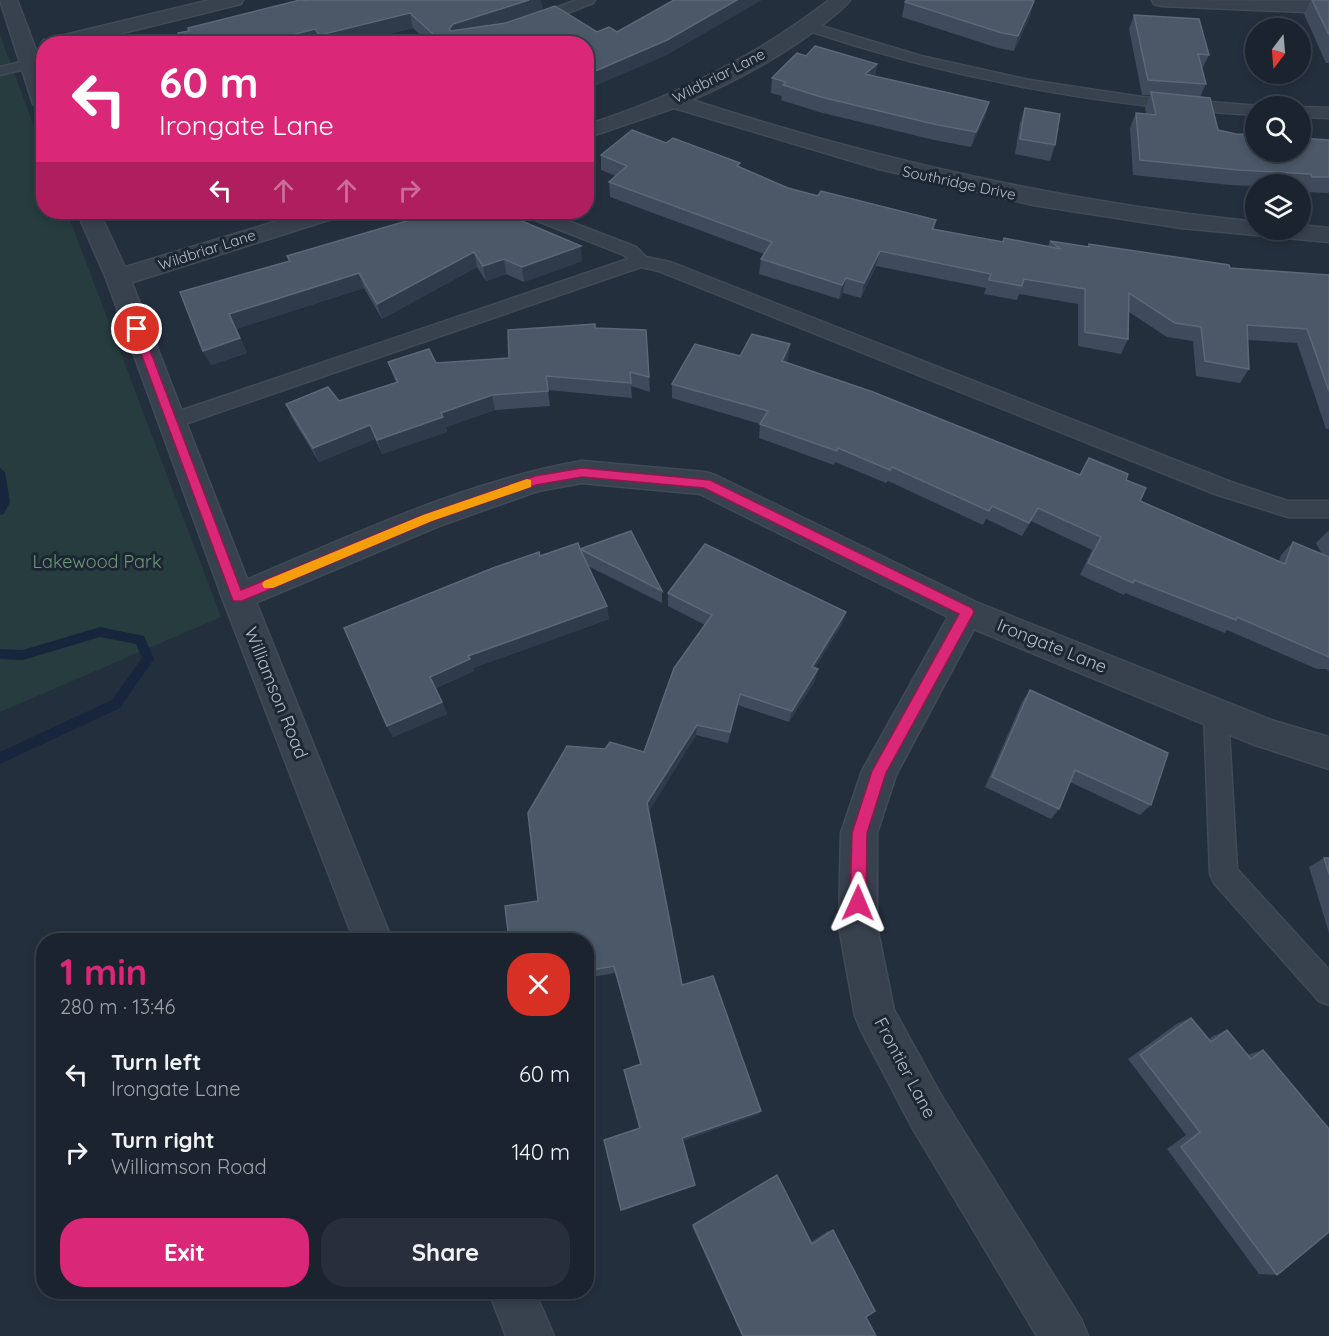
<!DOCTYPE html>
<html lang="en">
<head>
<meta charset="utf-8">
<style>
	:root { --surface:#1b232e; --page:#282f3a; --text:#f1f3f6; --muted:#a0a4aa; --line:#39404a; --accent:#db2777 }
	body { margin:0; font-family:Quicksand,sans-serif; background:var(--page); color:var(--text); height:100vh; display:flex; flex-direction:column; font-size:22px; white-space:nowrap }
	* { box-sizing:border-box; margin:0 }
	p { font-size:20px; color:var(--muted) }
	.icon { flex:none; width:33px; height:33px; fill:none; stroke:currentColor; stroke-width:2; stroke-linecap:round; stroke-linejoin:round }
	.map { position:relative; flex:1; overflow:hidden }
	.drawer { position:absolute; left:36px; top:933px; width:558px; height:366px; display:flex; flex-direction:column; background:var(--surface); border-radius:24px; box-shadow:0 3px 9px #0003,0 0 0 2px var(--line) }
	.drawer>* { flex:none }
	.banner { position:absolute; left:36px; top:36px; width:558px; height:183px; border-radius:24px; box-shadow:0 3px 9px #0003,0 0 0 2px var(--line); background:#db2777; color:#fff; overflow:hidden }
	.needle { width:39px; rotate:196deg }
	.tools { position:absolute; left:1245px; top:18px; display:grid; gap:12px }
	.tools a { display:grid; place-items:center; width:66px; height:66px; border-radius:50%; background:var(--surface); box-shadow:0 3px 9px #0003,0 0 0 2px var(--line); font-size:30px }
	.pin { position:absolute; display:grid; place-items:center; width:51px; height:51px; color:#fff; margin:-26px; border:3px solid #fff; border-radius:50%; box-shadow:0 2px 6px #0007 }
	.me { position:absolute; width:66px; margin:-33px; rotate:1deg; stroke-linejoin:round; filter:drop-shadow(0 0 4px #0008) }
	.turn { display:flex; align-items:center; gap:21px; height:126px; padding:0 24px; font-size:27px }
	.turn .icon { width:78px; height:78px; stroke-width:2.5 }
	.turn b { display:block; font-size:42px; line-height:51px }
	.lanes { display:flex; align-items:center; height:57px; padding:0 24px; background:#0003; justify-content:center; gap:30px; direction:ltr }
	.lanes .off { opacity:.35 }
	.round { display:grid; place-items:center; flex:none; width:63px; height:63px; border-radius:24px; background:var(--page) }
	.headline { display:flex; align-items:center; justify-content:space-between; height:102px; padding:0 24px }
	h1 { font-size:36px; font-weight:700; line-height:45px; color:var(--accent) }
	.button { display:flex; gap:12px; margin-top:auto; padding:12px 24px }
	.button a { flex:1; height:69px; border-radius:24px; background:var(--accent); color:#fff; font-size:24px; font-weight:700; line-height:69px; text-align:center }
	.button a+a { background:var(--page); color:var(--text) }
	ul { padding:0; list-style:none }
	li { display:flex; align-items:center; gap:18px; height:78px; padding:0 24px }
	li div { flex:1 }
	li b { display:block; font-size:22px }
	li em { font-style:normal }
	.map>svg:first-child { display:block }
	.green { fill:#263c3f }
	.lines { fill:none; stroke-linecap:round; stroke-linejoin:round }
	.stream { fill:#17263c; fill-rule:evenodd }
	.service-casing { stroke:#414a57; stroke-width:3 }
	.minor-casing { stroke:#414a57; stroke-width:3 }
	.tertiary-casing { stroke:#414a57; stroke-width:3 }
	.service { fill:#38414e; fill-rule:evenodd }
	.minor { fill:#38414e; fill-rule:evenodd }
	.tertiary { fill:#38414e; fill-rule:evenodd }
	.wall { fill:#3f4b5c }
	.shaded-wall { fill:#2f3b4b }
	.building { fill:#4b5868; stroke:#5c6777; stroke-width:1.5 }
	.route { fill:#db2777; stroke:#8e194d; stroke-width:1.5 }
	.slow { fill:#f59e0b }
	.labels { text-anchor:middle; stroke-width:6; stroke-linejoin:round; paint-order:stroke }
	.far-street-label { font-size:15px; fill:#b4bcc9; stroke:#1d2633 }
	.park-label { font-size:18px; fill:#6b9a76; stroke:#1d2633 }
	.street-label { font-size:18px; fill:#b4bcc9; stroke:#1d2633 }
</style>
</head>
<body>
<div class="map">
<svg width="1329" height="1336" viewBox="0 0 1329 1336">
	<rect width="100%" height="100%" fill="#242f3e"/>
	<!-- green -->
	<polygon class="green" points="0,35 43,150 44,212 67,212 221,617 0,712"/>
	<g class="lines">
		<!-- stream -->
		<g class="stream">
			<polygon points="0,468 5,472 10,502 4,514 0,515"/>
			<polygon points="100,627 144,636 154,659 120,708 0,764 0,752 112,700 142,658 136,644 100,637 23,660 0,659 0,649 23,650"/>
		</g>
		<!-- service casing -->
		<g class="service-casing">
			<g id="service">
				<polygon points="576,0 595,0 593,3 537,25 527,25 525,22 527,19"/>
				<path d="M 808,22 L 921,56 L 1029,80 L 1142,97 L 1261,106 L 1256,106 L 1256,115 C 1098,106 952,79 803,29 L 801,26 Z"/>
				<polygon points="29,60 36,64 34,67 0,75 0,67"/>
				<polygon points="1300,107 1329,108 1329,118 1300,117"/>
				<polygon points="522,212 545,212 636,247 646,257 670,262 1231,482 1288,501 1329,501 1329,517 1288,517 1215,494 659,271 641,267 179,426 172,428 165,426 162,421 165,416 628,259 624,255 525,216"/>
				<polygon points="1216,702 1225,705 1228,713 1237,869 1329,970 1329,1005 1319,1001 1214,883 1210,874 1204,713 1207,705"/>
			</g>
		</g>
		<!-- minor casing -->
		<g class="minor-casing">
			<g id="minor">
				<polygon points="210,0 243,0 241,4 78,44 44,44 44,48 41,44 44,40"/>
				<path d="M 829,0 L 850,0 C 844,9 834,15 826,22 C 786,54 739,79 692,100 C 881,161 1058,201 1256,222 L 1256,230 L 1300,230 L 1300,225 L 1329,228 L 1329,242 L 1181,228 L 1033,205 L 879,169 L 674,108 L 586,138 L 586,125 C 674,97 756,57 829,0 Z"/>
				<polygon points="1152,0 1329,1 1329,13 1161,6 1154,4"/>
				<polygon points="307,212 342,212 338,217 127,284 118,286 109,284 106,278 109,272"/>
				<path d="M 582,461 L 705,472 L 715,475 L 978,603 L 1271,720 L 1329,737 L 1329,769 L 1255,745 L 974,629 L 896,775 L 877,833 L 877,927 L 894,1010 L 942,1097 L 1081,1319 L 1088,1336 L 1037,1336 L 912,1127 L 861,1030 L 855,1016 L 839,927 L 841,833 L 862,771 L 948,617 L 700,494 L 582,483 L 538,491 L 439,526 L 238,610 L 227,606 L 222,597 L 227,588 C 341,541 460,482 582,461 Z"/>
			</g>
		</g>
		<!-- tertiary casing -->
		<g class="tertiary-casing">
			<g id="tertiary">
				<polygon points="0,0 17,0 44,71 44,110 37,108 33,104"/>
				<polygon points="77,212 99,212 130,278 254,597 392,940 354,940 222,597 106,278"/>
				<polygon points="489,1292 535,1292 554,1336 506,1336"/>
			</g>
		</g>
		<!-- service -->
		<use href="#service" class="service"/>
		<!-- minor -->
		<use href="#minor" class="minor"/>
		<!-- tertiary -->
		<use href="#tertiary" class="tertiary"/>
	</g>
	<!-- wall -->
	<g class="wall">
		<polygon points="541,0 542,10 597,32 617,32 667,55 586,44 430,44 413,28 351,44 183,44 178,33 304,1"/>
		<polygon points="1311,0 1329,0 1329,63 1326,63 1304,14"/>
		<polygon points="1034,1 1030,16 1014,51 998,48 902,17 905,2"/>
		<polygon points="1134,15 1209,55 1202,69 1206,84 1200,97 1218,130 1236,134 1329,140 1329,193 1303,192 1300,189 1300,184 1256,184 1256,186 1230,185 1133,175 1130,128 1136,113 1146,114 1145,108 1150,95 1142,95 1129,29"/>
		<polygon points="806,56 877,64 875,76 989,102 985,117 971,147 934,140 819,112 781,100 782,96 771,93 772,78"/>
		<polygon points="1025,108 1055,145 1050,161 1015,154 1020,123"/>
		<polygon points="666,143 740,168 788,188 818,196 936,220 934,229 1002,242 1004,238 1048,246 1050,241 1088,247 1089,244 1230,268 1329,275 1329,429 1326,429 1297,343 1248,340 1249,369 1240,383 1196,376 1193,341 1167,337 1129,312 1128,339 1121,354 1078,346 1078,304 1019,294 1017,300 984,294 986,288 876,266 861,298 843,293 839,299 759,274 761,259 764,254 610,197 609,182 616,176 601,170 601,155"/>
		<polygon points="517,219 582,261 524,282 506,274 486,281 477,267 382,319 364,288 236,329 247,353 211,365 203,351 289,261 287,256"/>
		<polygon points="595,324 595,328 649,377 650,392 631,386 632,398 548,390 550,406 495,410 446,427 447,432 382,454 375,439 319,462 292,418 286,404 339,401 396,383 388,362 436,363 509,358"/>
		<polygon points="740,356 788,359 786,363 1080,475 1126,480 1140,501 1279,561 1281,555 1293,542 1322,554 1316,543 1329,530 1329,671 1326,669 1317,669 1227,630 1225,633 1125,593 1124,595 1080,575 1092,550 1031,521 1022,536 986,519 983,525 888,481 886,483 835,462 834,465 759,438 760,424 672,398 672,384"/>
		<polygon points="580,549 662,591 662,603 588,566 609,619 473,668 474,671 436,688 447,714 393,737 387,726 540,556"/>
		<polygon points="668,593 842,624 815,668 815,681 789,722 738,705 728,743 696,735 649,811 682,985 761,1111 759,1114 682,1141 694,1186 622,1211 640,1128 640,1064 615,973 586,978 586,940 538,901 644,752 705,625 668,606"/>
		<polygon points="1030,690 1151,805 1140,815 1070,782 1059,809 1051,819 985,787 1022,702"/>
		<polygon points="1324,858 1329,858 1329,933 1309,867"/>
		<polygon points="1191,1018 1209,1039 1213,1036 1227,1030 1247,1055 1263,1050 1277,1275 1259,1274 1167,1149 1186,1135 1128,1059 1178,1023"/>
		<polygon points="777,1175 811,1242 828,1231 833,1230 866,1317 876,1336 742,1336 692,1226"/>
	</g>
	<!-- shaded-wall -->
	<g class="shaded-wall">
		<polygon points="529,0 541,0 542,11 455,39 449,29 453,24"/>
		<polygon points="737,0 762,0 667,55 586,90 586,75"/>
		<polygon points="1034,1 1030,16 1014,51 1018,36"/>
		<polygon points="410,13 413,28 351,44 322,44 320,35"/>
		<polygon points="315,29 319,44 257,44"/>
		<polygon points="877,64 874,79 865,74"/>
		<polygon points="989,102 985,117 971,147 976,132"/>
		<polygon points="581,246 582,261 524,282 522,267"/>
		<polygon points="880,251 876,266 861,298 864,283"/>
		<polygon points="474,252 477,267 382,319 377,304"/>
		<polygon points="504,259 506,274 486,281 483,266"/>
		<polygon points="359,273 364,288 236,329 247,353 211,365 203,351 229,314"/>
		<polygon points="846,278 843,293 839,299 842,285"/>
		<polygon points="790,344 788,359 780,376 782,361"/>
		<polygon points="492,395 495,410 446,427 447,432 382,454 377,440 441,413"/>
		<polygon points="370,425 375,439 319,462 313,448"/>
		<polygon points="607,606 609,619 473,668 474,671 435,688 430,677 468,656"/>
		<polygon points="846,612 842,624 809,678 812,667"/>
		<polygon points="818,669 815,681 789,722 792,711"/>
		<polygon points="740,694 738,705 728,743 730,732"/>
		<polygon points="442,702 447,714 393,737 387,726"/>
		<polygon points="697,725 696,735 648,813 647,803"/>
		<polygon points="761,1111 759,1114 681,1141 682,1138"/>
		<polygon points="695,1185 694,1186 622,1211 621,1210"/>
	</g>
	<!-- building -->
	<g class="building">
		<polygon points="300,0 303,0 304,1 309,0 529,0 453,24 449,29 451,31 506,23 555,6 597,32 609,27 617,32 674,0 737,0 667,40 586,75 586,44 444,44 410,13 320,35 315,29 257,44 184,44 178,33 189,31 188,28"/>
		<polygon points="907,0 1029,0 1034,1 1018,36 1002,33 905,2"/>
		<polygon points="1312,0 1329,0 1329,35"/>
		<polygon points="1134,15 1199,19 1209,55 1198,54 1206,84 1148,80"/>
		<polygon points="815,46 877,64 865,74 989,102 976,132 938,125 821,97 783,85 786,82 772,78 797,53 806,56"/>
		<polygon points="1151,92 1210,98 1218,130 1236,134 1256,135 1256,152 1300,152 1300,138 1329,140 1329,177 1312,177 1311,174 1238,170 1140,160 1136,113 1156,115"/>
		<polygon points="1025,108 1060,114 1055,145 1020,139"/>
		<polygon points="632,130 666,143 673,138 740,163 737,166 788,188 818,196 821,191 936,220 932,229 1003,242 1004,238 1061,249 1050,241 1089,247 1089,244 1229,265 1230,268 1329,275 1329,391 1307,329 1247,325 1249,369 1205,361 1201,327 1175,323 1129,293 1128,339 1085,332 1085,289 1024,279 1022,286 989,280 991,274 880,251 864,283 846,278 842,285 761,259 772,242 609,182 627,166 601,155"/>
		<polygon points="437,212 512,212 517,219 581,246 522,267 504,259 483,266 474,252 377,304 359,273 229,314 240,338 203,351 180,292 290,261 287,256"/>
		<polygon points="595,324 595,328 646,330 649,377 630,372 631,383 546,376 548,391 492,395 441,413 443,417 377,440 370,425 313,448 286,404 328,387 339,401 398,382 388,362 429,349 436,363 509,358 508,330"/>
		<polygon points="752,334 790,344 782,361 873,392 1080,475 1089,458 1128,474 1126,480 1146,488 1140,501 1285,564 1293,542 1329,557 1329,657 1237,617 1236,620 1134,580 1133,583 1088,563 1101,537 1038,508 1029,523 992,506 989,511 892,467 890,470 838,448 837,451 760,424 768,411 672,384 695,344 740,356"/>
		<polygon points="631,531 662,591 580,549 607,606 468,656 470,659 430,677 442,702 387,726 344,628 493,568 539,552 540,556 578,543 580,549"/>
		<polygon points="705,544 846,612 812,667 818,669 792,711 740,694 730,732 697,725 647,803 682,985 713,976 761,1111 682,1138 695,1185 621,1210 604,1140 640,1128 624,1070 641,1064 614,966 586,971 586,940 509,940 505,906 538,901 528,813 567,746 605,749 610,742 644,752 674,668 712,615 668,593"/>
		<polygon points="1030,690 1168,753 1151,805 1075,770 1059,809 992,777"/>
		<polygon points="1324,858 1329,858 1329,874"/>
		<polygon points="1191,1018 1211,1042 1227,1030 1251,1059 1263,1050 1329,1129 1329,1232 1277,1275 1181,1147 1200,1132 1140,1055"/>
		<polygon points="777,1175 812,1244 833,1230 875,1311 866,1317 876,1336 743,1336 693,1225"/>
	</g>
	<!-- route -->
	<polygon class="route" points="137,325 142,329 241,590 423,515 535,476 582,468 710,480 972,608 974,612 972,616 886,773 867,833 866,903 864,909 858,911 852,909 850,903 852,833 872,771 959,614 704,488 582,477 536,485 432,521 242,601 233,601 132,329"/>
	<!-- slow -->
	<polygon class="slow" points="527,479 531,480 531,487 432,521 273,588 264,588 262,584 264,581 423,515"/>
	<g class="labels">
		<!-- far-street labels -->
		<g class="far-street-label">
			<text transform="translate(719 76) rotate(-27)" y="5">Wildbriar Lane</text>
			<text transform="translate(959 183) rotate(12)" y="5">Southridge Drive</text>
			<text transform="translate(207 250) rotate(-18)" y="5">Wildbriar Lane</text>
		</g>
		<!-- park labels -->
		<g class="park-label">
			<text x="97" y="568">Lakewood Park</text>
		</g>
		<!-- street labels -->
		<g class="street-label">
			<text transform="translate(1052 646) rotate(22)" y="6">Irongate Lane</text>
			<text transform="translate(276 693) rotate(68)" y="6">Williamson Road</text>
			<text transform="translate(905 1068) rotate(62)" y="6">Frontier Lane</text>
		</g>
	</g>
</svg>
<div class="tools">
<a><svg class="needle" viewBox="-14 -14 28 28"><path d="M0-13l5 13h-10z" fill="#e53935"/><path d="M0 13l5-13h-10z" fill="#a0a4aa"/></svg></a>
<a><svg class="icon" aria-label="search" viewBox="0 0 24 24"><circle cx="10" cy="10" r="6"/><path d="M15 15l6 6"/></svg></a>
<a><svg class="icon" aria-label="layers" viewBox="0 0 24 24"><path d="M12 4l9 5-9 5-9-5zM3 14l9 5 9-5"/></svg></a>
</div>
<div class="pin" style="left:137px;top:329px;background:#d93025"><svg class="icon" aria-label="arrive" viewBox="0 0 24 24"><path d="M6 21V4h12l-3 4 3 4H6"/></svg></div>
<svg class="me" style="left:858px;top:903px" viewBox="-20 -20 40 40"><path d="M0-17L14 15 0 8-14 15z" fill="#db2777" stroke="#fff" stroke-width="4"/></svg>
<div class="banner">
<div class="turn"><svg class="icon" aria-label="left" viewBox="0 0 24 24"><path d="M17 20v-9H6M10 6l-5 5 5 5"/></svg><div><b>60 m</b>Irongate Lane</div></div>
<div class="lanes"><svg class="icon" aria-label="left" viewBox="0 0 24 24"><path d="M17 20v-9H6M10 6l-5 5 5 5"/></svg><svg class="icon off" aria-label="ahead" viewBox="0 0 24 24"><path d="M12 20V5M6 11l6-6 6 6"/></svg><svg class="icon off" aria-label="ahead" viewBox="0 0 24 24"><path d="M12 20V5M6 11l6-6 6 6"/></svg><svg class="icon off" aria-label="right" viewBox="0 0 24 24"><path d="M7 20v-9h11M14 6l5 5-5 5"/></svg></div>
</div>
<section class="drawer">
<div class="headline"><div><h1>1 min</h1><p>280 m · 13:46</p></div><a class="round" style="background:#d93025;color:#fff"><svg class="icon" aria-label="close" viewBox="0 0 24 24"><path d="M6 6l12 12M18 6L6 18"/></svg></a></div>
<ul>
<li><svg class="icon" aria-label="left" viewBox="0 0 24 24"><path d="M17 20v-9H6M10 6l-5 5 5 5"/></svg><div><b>Turn left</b><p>Irongate Lane</p></div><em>60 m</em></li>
<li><svg class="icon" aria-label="right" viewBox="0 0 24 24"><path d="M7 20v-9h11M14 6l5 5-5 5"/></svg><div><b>Turn right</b><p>Williamson Road</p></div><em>140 m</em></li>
</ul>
<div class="button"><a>Exit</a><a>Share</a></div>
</section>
</div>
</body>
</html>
